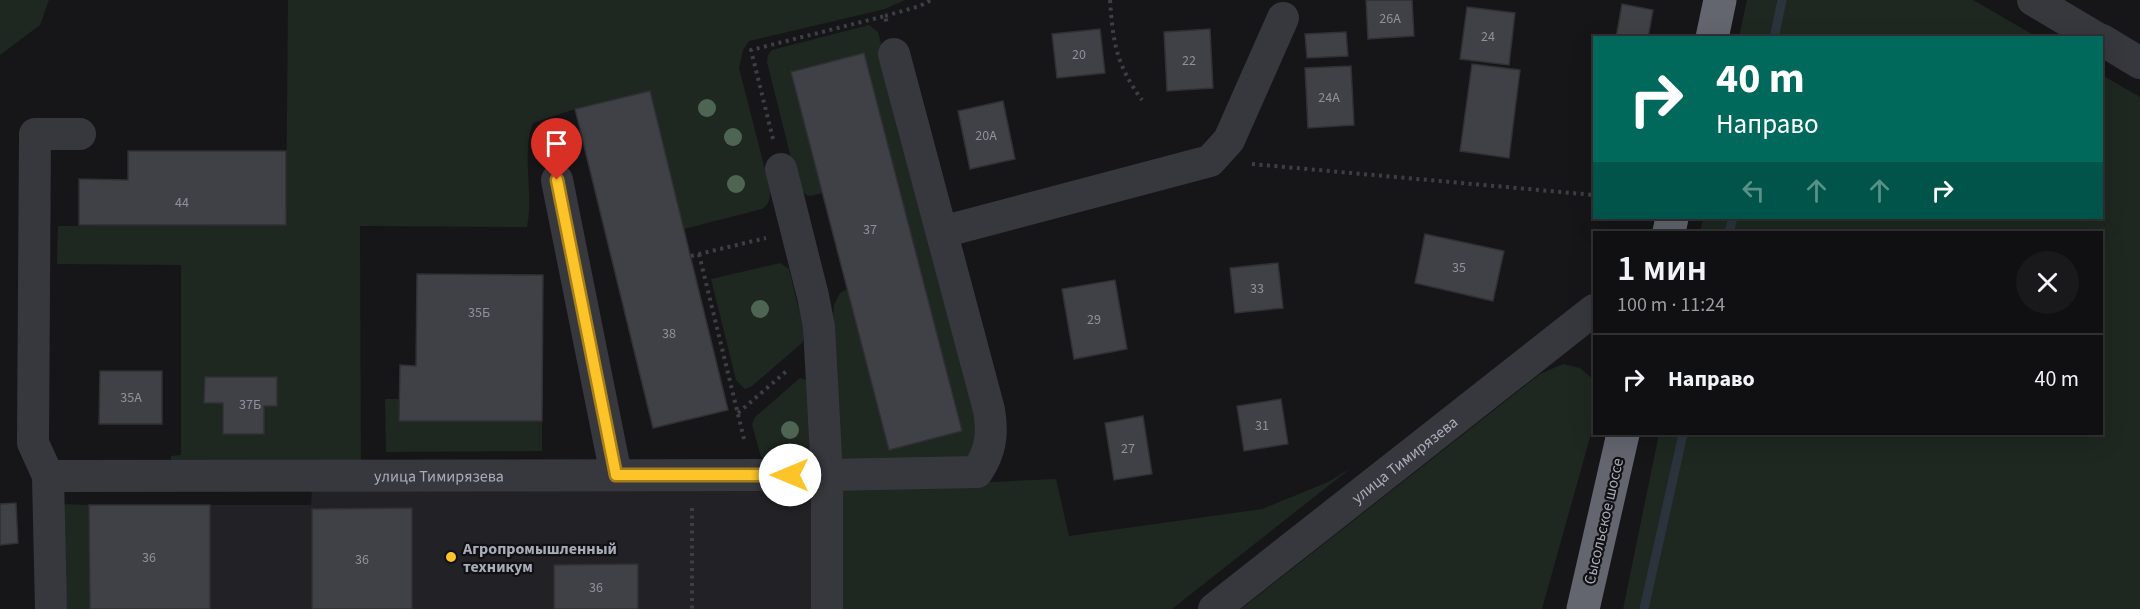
<!DOCTYPE html>
<html lang="ru">
<head>
<meta charset="utf-8">
<style>
	:root { --surface:#101013; --page:#19191c; --text:#f1f3f6; --muted:#9c9da0; --line:#303033 }
	body { margin:0; font-family:"Source Sans 3",sans-serif; background:var(--page); color:var(--text); height:100vh; display:flex; flex-direction:column; font-size:22px; white-space:nowrap }
	* { box-sizing:border-box; margin:0 }
	p { font-size:20px; color:var(--muted) }
	.icon { flex:none; width:33px; height:33px; fill:none; stroke:currentColor; stroke-width:2; stroke-linecap:round; stroke-linejoin:round }
	.map { position:relative; flex:1; overflow:hidden }
	.details { position:absolute; left:1593px; top:231px; width:510px; height:204px; display:flex; flex-direction:column; background:var(--surface); border-radius:0px; box-shadow:0 6px 24px #0002,0 0 0 2px var(--line) }
	.details>* { flex:none }
	.guide { position:absolute; left:1593px; top:36px; width:510px; height:183px; border-radius:0px; box-shadow:0 6px 24px #0002,0 0 0 2px var(--line); background:#00695c; color:#fff; overflow:hidden }
	.pin { position:absolute; display:grid; place-items:center; width:51px; height:51px; color:#fff; margin:-62px -26px; border-radius:50% 50% 50% 0; rotate:-45deg; box-shadow:0 0 6px #0007 }
	.pin .icon { rotate:45deg }
	.me { position:absolute; width:66px; margin:-33px; rotate:270deg; stroke-linejoin:round; filter:drop-shadow(0 0 4px #0008) }
	.turn { display:flex; align-items:center; gap:21px; height:126px; padding:0 24px; font-size:27px }
	.turn .icon { width:78px; height:78px; stroke-width:2.5 }
	.turn b { display:block; font-size:42px; line-height:51px }
	.lanes { display:flex; align-items:center; height:57px; padding:0 24px; background:#0003; justify-content:center; gap:30px; direction:ltr }
	.lanes .off { opacity:.35 }
	.round { display:grid; place-items:center; flex:none; width:63px; height:63px; border-radius:32px; background:var(--page) }
	.headline { display:flex; align-items:center; justify-content:space-between; height:102px; padding:0 24px }
	h1 { font-size:36px; font-weight:600; line-height:45px }
	ul { padding:0; list-style:none }
	li { display:flex; align-items:center; gap:18px; height:90px; padding:0 24px; border-top:2px solid var(--line) }
	li div { flex:1 }
	li b { display:block; font-size:22px }
	li em { font-style:normal }
	.map>svg:first-child { display:block }
	.built { fill:#222226 }
	.green { fill:#1e2720 }
	.lines { fill:none; stroke-linecap:round; stroke-linejoin:round }
	.stream { stroke:#2b343d; stroke-width:9 }
	.building { fill:#404146; stroke:#303035; stroke-width:1.5 }
	.path { stroke:#3d3f45; stroke-width:4; stroke-dasharray:3 4.5; stroke-linecap:butt }
	.minor { stroke:#37383e; stroke-width:32 }
	.highway { stroke:#63656f; stroke-width:33 }
	.tree { fill:#4f6553 }
	.route-casing { stroke:#a47f1b; stroke-width:15 }
	.route { stroke:#fdc42a; stroke-width:10 }
	.poi-dot { fill:#fdc42a; stroke:#111114; stroke-width:2 }
	.labels { text-anchor:middle; stroke-width:4.5; stroke-linejoin:round; paint-order:stroke }
	.number-label { font-size:14px; fill:#8e919c }
	.street-label { font-size:16px; fill:#a8acb9; stroke:#111114 }
	.poi-label { font-size:16px; font-weight:bold; fill:#a8acb9; stroke:#111114; text-anchor:start }
</style>
</head>
<body>
<div class="map">
<svg width="2140" height="609" viewBox="0 0 2140 609">
	<rect width="100%" height="100%" fill="#161619"/>
	<!-- built -->
	<polygon class="built" points="801,488 808,492 812,501 813,609 90,609 89,505 311,505 312,489"/>
	<!-- green -->
	<g class="green">
		<polygon points="0,0 49,0 40,25 0,55"/>
		<path d="M 288,0 L 905,0 L 885,9 L 749,41 L 743,50 L 739,68 L 770,189 C 770,198 770,204 762,209 L 684,229 L 650,91 L 575,109 L 533,123 C 521,154 534,192 527,227 L 360,226 L 361,467 L 171,468 L 171,456 L 181,455 L 181,265 L 57,264 L 58,226 L 286,225 Z"/>
		<polygon points="1747,0 1973,0 2037,37 1739,37"/>
		<path d="M 869,25 L 878,32 L 981,424 L 981,433 L 967,460 L 840,462 L 831,347 L 834,305 L 840,293 L 847,289 L 889,450 L 962,431 L 791,72 L 822,193 C 807,197 808,198 798,186 L 767,62 L 768,55 L 772,50 Z"/>
		<polygon points="2102,75 2140,97 2140,609 1623,609 1659,434 2102,434 2102,232 1700,232 1703,218 2102,218"/>
		<polygon points="780,263 789,269 805,335 802,343 752,386 745,389 736,380 711,279"/>
		<polygon points="1563,364 1580,368 1594,380 1594,423 1542,609 1241,609 1540,374"/>
		<polygon points="800,378 806,380 812,459 767,460 761,457 752,424 755,417"/>
		<polygon points="385,399 400,399 400,421 542,421 542,451 386,452"/>
		<polygon points="1351,468 1172,609 841,609 840,489 1056,479 1069,536 1262,509 1328,482"/>
		<polygon points="61,504 89,505 90,609 64,609"/>
	</g>
	<g class="lines">
		<!-- stream -->
		<g class="stream">
			<polyline points="1774,38 1782,0"/>
			<polyline points="1729,232 1733,218"/>
			<polyline points="1644,609 1683,434"/>
		</g>
	</g>
	<!-- building -->
	<g class="building">
		<polygon points="1366,0 1412,0 1414,36 1368,39"/>
		<polygon points="1622,4 1653,10 1648,38 1616,38"/>
		<polygon points="1467,7 1515,13 1509,65 1460,59"/>
		<polygon points="1100,29 1105,73 1057,78 1052,34"/>
		<polygon points="1210,29 1213,88 1167,91 1164,32"/>
		<polygon points="1346,32 1348,56 1307,58 1305,34"/>
		<polygon points="864,53 962,431 889,450 791,72"/>
		<polygon points="1472,64 1520,70 1509,158 1460,151"/>
		<polygon points="1351,66 1354,125 1308,128 1305,68"/>
		<polygon points="650,91 728,410 653,428 575,109"/>
		<polygon points="1003,101 1015,159 970,169 958,111"/>
		<polygon points="128,151 286,151 286,225 79,225 79,179 128,180"/>
		<polygon points="1425,234 1504,251 1493,301 1415,283"/>
		<polygon points="1278,263 1283,308 1235,313 1230,268"/>
		<polygon points="417,274 543,275 542,421 399,421 400,365 416,366"/>
		<polygon points="1115,280 1127,349 1074,359 1062,289"/>
		<polygon points="100,371 162,371 162,424 99,424"/>
		<polygon points="205,377 277,377 277,406 264,406 264,434 223,434 223,403 204,403"/>
		<polygon points="1281,399 1288,444 1244,451 1237,406"/>
		<polygon points="1143,416 1152,474 1114,480 1105,423"/>
		<polygon points="16,503 18,543 0,545 0,504"/>
		<polygon points="89,505 210,505 210,609 90,609"/>
		<polygon points="412,508 412,609 312,609 312,509"/>
		<polygon points="638,564 638,609 554,609 554,565"/>
	</g>
	<g class="lines">
		<!-- path -->
		<g class="path">
			<path d="M 1110,0 C 1113,43 1116,64 1142,100"/>
			<polyline points="885,16 920,6 931,0"/>
			<polyline points="773,139 751,50 885,16 887,24"/>
			<polyline points="1252,164 1594,195"/>
			<polyline points="699,254 745,443"/>
			<polyline points="691,256 766,238"/>
			<polyline points="738,413 789,369"/>
			<polyline points="692,508 692,609"/>
		</g>
		<!-- minor -->
		<g class="minor">
			<polyline points="2033,0 2097,38"/>
			<polyline points="2102,40 2140,63"/>
			<path d="M 781,169 L 813,296 L 819,327 L 827,475 L 977,472 C 991,451 993,434 989,410 L 894,54"/>
			<polyline points="557,180 616,475"/>
			<polyline points="942,232 1210,161 1229,140 1283,18"/>
			<polyline points="48,476 33,443 35,134 80,134"/>
			<path id="s1" d="M 51,609 L 48,476 L 827,475 L 827,609"/>
			<path id="s2" d="M 1214,609 L 1594,310"/>
		</g>
		<!-- highway -->
		<g class="highway">
			<polyline points="1712,38 1720,0"/>
			<polyline points="1669,232 1672,218"/>
			<polyline points="1583,609 1623,434"/>
		</g>
	</g>
	<!-- trees -->
	<g class="tree">
		<circle cx="707" cy="108" r="9"/>
		<circle cx="733" cy="137" r="9"/>
		<circle cx="736" cy="184" r="9"/>
		<circle cx="760" cy="309" r="9"/>
		<circle cx="790" cy="430" r="9"/>
	</g>
	<g class="lines">
		<!-- route casing -->
		<g class="route-casing">
			<polyline id="route" points="557,180 616,475 790,475"/>
		</g>
		<!-- route -->
		<use href="#route" class="route"/>
	</g>
	<!-- markers -->
	<circle class="poi-dot" cx="451" cy="557" r="6"/>
	<g class="labels">
		<!-- number labels -->
		<g class="number-label">
			<text x="1390" y="23">26А</text>
			<text x="1488" y="41">24</text>
			<text x="1079" y="59">20</text>
			<text x="1189" y="65">22</text>
			<text x="1329" y="102">24А</text>
			<text x="986" y="140">20А</text>
			<text x="182" y="207">44</text>
			<text x="870" y="234">37</text>
			<text x="1459" y="272">35</text>
			<text x="1257" y="293">33</text>
			<text x="479" y="317">35Б</text>
			<text x="1094" y="324">29</text>
			<text x="669" y="338">38</text>
			<text x="131" y="402">35А</text>
			<text x="250" y="409">37Б</text>
			<text x="1262" y="430">31</text>
			<text x="1128" y="453">27</text>
			<text x="149" y="562">36</text>
			<text x="362" y="564">36</text>
			<text x="596" y="592">36</text>
		</g>
		<!-- street labels -->
		<g class="street-label">
			<text dy="6" stroke="none"><textPath href="#s2" startOffset="242">улица Тимирязева</textPath></text>
			<text dy="6" stroke="none"><textPath href="#s1" startOffset="524">улица Тимирязева</textPath></text>
			<text transform="translate(1603 521) rotate(-77)" y="6">Сысольское шоссе</text>
		</g>
		<!-- poi labels -->
		<g class="poi-label">
			<text x="463" y="554">Агропромышленный<tspan x="463" dy="18">техникум</tspan></text>
		</g>
	</g>
</svg>
<div class="pin" style="left:557px;top:180px;background:#d93025"><svg class="icon" aria-label="arrive" viewBox="0 0 24 24"><path d="M6 21V4h12l-3 4 3 4H6"/></svg></div>
<svg class="me" style="left:790px;top:475px" viewBox="-20 -20 40 40"><circle r="19" fill="#fff"/><path d="M0-13L10 11 0 6-10 11z" fill="#fdc42a"/></svg>
<div class="guide">
<div class="turn"><svg class="icon" aria-label="right" viewBox="0 0 24 24"><path d="M7 20v-9h11M14 6l5 5-5 5"/></svg><div><b>40 m</b>Направо</div></div>
<div class="lanes"><svg class="icon off" aria-label="left" viewBox="0 0 24 24"><path d="M17 20v-9H6M10 6l-5 5 5 5"/></svg><svg class="icon off" aria-label="ahead" viewBox="0 0 24 24"><path d="M12 20V5M6 11l6-6 6 6"/></svg><svg class="icon off" aria-label="ahead" viewBox="0 0 24 24"><path d="M12 20V5M6 11l6-6 6 6"/></svg><svg class="icon" aria-label="right" viewBox="0 0 24 24"><path d="M7 20v-9h11M14 6l5 5-5 5"/></svg></div>
</div>
<section class="details">
<div class="headline"><div><h1>1 мин</h1><p>100 m · 11:24</p></div><a class="round"><svg class="icon" aria-label="close" viewBox="0 0 24 24"><path d="M6 6l12 12M18 6L6 18"/></svg></a></div>
<ul>
<li><svg class="icon" aria-label="right" viewBox="0 0 24 24"><path d="M7 20v-9h11M14 6l5 5-5 5"/></svg><div><b>Направо</b></div><em>40 m</em></li>
</ul>
</section>
</div>
</body>
</html>
